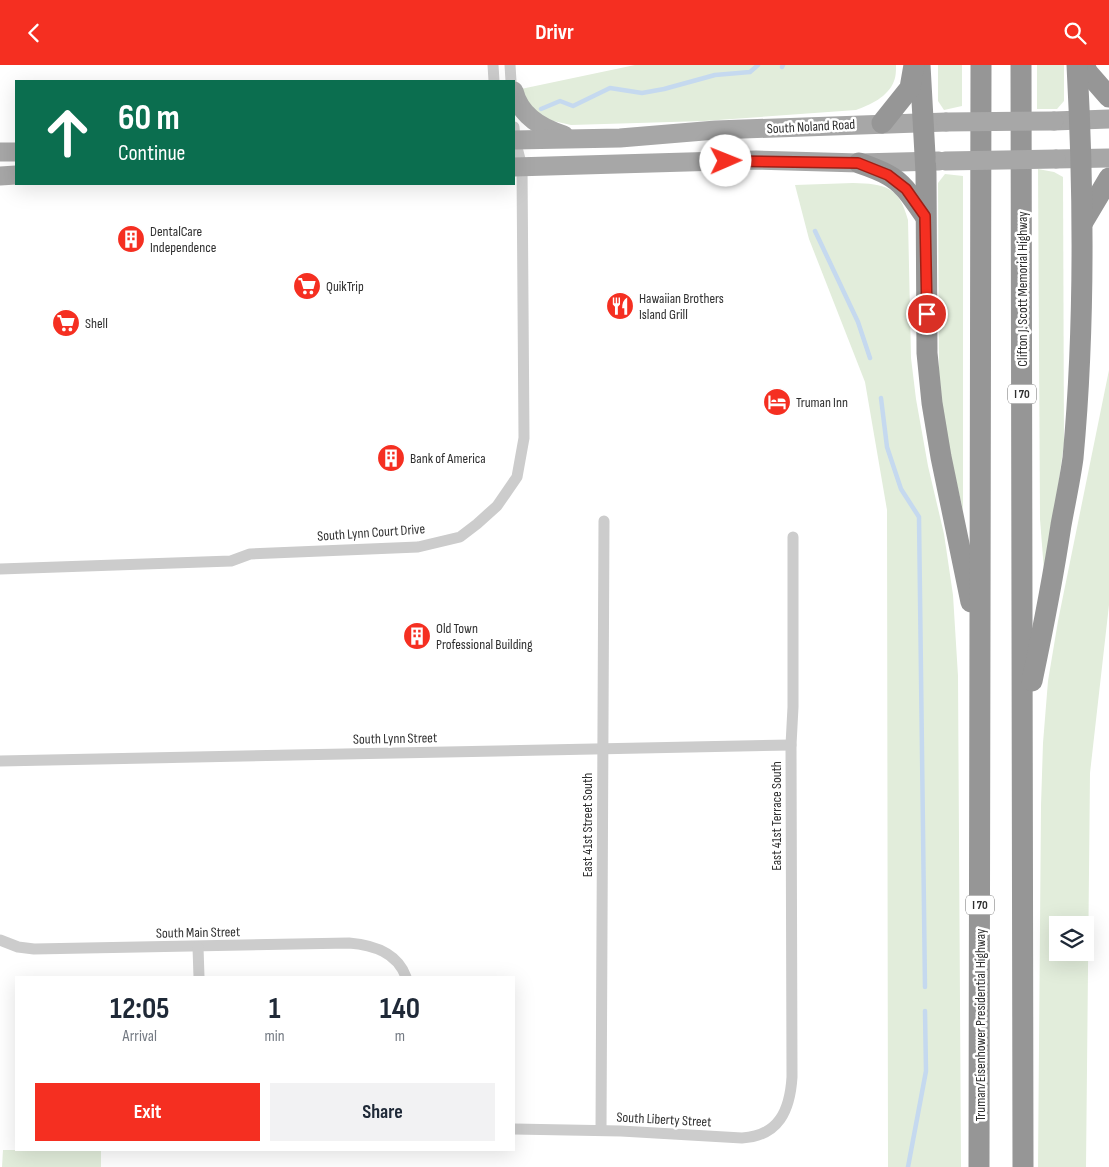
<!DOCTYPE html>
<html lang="en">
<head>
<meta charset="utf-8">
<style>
	:root { --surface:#fff; --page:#f2f2f3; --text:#1f2937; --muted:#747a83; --accent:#f52f21 }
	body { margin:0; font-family:"Sofia Sans Condensed",sans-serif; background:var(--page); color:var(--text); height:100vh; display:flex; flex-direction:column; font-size:19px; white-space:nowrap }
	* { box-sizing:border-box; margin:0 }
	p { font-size:16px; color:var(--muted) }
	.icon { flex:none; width:28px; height:28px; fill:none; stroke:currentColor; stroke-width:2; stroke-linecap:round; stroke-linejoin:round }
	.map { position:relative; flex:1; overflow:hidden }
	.sheet { position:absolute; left:15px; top:911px; width:500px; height:175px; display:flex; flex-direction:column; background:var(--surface); border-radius:0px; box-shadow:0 5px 20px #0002 }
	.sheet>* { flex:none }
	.banner { position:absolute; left:15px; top:15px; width:500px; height:105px; border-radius:0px; box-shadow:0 5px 20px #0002; background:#0b6e4f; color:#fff; overflow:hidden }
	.fabs { position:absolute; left:1049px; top:851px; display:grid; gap:10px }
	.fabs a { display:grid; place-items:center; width:45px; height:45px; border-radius:0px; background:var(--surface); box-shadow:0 5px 20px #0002; font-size:25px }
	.pin { position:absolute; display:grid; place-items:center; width:42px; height:42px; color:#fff; margin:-21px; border:2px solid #fff; border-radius:50%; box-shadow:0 1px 5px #0007 }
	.me { position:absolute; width:55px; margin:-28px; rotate:89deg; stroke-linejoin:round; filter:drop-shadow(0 0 4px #0008) }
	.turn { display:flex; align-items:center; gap:18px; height:105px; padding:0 20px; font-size:22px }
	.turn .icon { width:65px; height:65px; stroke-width:2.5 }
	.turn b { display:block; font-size:35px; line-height:42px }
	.eta { display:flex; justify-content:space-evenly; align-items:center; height:85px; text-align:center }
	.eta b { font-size:30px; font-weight:700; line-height:35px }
	.cta { display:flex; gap:10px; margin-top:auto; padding:10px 20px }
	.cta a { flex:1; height:58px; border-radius:0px; background:var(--accent); color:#fff; font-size:20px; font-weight:700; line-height:58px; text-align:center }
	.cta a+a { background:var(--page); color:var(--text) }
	header { display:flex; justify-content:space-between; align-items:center; height:65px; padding:0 20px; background:var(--accent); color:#fff; font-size:22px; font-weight:700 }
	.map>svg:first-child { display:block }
	.green { fill:#e2eddb; fill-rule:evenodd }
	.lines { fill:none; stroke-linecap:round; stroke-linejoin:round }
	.stream { stroke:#c5d9ef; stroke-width:4.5 }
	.street { stroke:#ccc; stroke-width:11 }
	.primary { stroke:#a7a7a7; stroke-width:19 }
	.highway { stroke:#969696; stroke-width:21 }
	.primary-bridge { stroke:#a7a7a7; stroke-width:19 }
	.route-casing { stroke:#9f1f15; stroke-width:12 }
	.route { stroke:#f52f21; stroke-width:9 }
	.labels { text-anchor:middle; stroke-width:5; stroke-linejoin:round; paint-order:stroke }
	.shield { fill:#fff; stroke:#6d6d6d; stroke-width:1 }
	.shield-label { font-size:12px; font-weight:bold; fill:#2f2f2f }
	.street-label { font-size:14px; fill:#2f2f2f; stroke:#fff }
	.poi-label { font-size:14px; fill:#2f2f2f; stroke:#fff; text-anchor:start }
</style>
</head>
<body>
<header><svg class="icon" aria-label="back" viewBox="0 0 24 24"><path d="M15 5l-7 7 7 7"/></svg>Drivr<svg class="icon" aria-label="search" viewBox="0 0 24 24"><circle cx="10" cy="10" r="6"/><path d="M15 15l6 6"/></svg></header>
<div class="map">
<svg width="1109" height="1102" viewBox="0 0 1109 1102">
	<rect width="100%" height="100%" fill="#fff"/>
	<!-- green -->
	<g class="green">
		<path d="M 635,0 L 896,0 C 896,5 896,12 894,16 C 888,32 870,40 856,45 L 704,56 L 571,60 L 549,55 L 532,46 L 521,24 Z"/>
		<polygon points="938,0 962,0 962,41 944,45 938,36"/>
		<polygon points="1037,0 1064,0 1064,36 1057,44 1037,44"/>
		<polygon points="1038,104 1054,107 1063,112 1064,378 1045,519 1040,454"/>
		<polygon points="945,109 963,111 963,445 945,369 939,315 938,118"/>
		<path d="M 853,118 C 885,119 899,121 908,155 L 911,293 L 916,334 L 928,401 L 944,469 L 953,530 L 958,611 L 961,1102 L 888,1102 L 887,445 L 865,317 L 809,174 L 795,120 Z"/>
		<path d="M 1109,305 L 1109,540 L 1090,708 L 1086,1102 L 1038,1102 L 1041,741 L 1043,678 L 1048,616 L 1058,556 ZM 1058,860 L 1085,860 L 1085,888 L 1058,888 Z"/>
		<polygon points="3,1085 101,1085 101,1102 2,1102"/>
	</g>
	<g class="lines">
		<!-- stream -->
		<g class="stream">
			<polyline points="782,2 783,0"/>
			<polyline points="541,44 560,36 573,41 610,23 642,28 664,24 715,10 750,7 758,0"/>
			<polyline points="815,166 858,257 870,293"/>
			<polyline points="881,333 887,382 901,424 919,452 925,922"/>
			<polyline points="908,1102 926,1006 925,946"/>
		</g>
		<!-- street -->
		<g class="street">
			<polyline points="493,0 494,16"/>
			<polyline points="510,0 511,16"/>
			<polyline points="0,504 231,496 250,489 418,482 460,472 477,459 497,441 517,412 524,373 522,102 515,75 514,62"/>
			<polyline points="0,696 791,680"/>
			<path d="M 0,875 L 18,882 L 34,884 L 349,878 C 373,880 397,887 406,912"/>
			<polyline points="198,882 199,912"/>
			<path d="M 514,1064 L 621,1066 L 742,1073 C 779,1071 790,1045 792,1012 L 791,680 L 793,642 L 793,472"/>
			<polyline points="601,1065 604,456"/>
		</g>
		<!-- primary -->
		<g class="primary">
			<path d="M 514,26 C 520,51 541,63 564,70"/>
			<polyline points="1054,56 1109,54"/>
			<polyline points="514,75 620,73 716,65 946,57"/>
			<polyline points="0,87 16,87"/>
			<polyline points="1056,94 1109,93"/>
			<polyline points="514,102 756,95 859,98 939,96"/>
			<polyline points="0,111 16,110"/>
		</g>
		<!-- highway -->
		<g class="highway">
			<polyline points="920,0 926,108 927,288 932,338 941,392 971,537"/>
			<polyline points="1021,0 1023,1102"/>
			<polyline points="1084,0 1088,8 1109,32"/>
			<polyline points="882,58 910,23 914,0"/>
			<path d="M 859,98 C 868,101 879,105 888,110 C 905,119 914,136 925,151"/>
			<polyline points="1083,157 1109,113"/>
			<path d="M 1032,616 C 1043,564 1053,513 1061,460 C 1065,438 1070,415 1073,393 C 1085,263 1084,131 1077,0"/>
			<polyline points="979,1102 981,0"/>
		</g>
		<!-- primary-bridge -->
		<g class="primary-bridge">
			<polyline points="946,57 1054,56"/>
			<polyline points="945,96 1056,94"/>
		</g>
	</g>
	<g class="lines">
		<!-- route casing -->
		<g class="route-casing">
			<polyline id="route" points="726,96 858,98 888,110 906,124 925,151 927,249"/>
		</g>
		<!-- route -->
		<use href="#route" class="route"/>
	</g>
	<!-- icons -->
	<defs>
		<g id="building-disc" transform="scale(1.4375)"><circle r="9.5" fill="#f52f21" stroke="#fff"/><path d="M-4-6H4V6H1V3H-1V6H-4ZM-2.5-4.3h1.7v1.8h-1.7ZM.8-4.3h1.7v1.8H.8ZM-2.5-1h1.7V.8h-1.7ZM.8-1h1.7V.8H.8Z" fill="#fff"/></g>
		<g id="supermarket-disc" transform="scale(1.4375)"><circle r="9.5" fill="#f52f21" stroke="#fff"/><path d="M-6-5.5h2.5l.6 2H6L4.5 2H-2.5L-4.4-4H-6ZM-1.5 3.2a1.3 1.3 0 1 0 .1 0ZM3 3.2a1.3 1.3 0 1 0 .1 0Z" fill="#fff"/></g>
		<g id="restaurant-disc" transform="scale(1.4375)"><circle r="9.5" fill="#f52f21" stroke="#fff"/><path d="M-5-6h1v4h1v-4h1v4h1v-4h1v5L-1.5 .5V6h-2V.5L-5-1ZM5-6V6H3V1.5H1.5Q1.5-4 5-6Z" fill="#fff"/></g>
		<g id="hotel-disc" transform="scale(1.4375)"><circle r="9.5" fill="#f52f21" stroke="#fff"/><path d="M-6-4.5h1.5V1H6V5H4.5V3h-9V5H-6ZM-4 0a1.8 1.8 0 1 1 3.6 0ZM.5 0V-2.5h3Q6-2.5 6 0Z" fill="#fff"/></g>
	</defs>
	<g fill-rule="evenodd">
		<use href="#building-disc" x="131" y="174"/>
		<use href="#supermarket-disc" x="307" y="221"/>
		<use href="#restaurant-disc" x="620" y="241"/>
		<use href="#supermarket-disc" x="66" y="258"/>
		<use href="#hotel-disc" x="777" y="337"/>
		<use href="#building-disc" x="391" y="393"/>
		<use href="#building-disc" x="417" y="571"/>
	</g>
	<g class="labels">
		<!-- shield labels -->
		<g class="shield">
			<rect x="1008" y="319.5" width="28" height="19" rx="4"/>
			<rect x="966" y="830.5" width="28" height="19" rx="4"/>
		</g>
		<g class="shield-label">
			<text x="1022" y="333">I 70</text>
			<text x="980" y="844">I 70</text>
		</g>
		<!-- street labels -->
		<g class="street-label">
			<text transform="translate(811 61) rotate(-3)" y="5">South Noland Road</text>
			<text transform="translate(1022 224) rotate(-90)" y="5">Clifton J. Scott Memorial Highway</text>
			<text transform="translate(371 467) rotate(-4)" y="5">South Lynn Court Drive</text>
			<text transform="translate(395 673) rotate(-1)" y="5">South Lynn Street</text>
			<text transform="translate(776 751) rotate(-90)" y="5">East 41st Terrace South</text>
			<text transform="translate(587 760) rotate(-90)" y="5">East 41st Street South</text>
			<text transform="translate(198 867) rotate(-1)" y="5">South Main Street</text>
			<text transform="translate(980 960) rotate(-90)" y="5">Truman/Eisenhower Presidential Highway</text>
			<text transform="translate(664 1054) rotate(3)" y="5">South Liberty Street</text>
		</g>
		<!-- poi labels -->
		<g class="poi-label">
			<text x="150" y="171">DentalCare<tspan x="150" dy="16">Independence</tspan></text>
			<text x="326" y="226">QuikTrip</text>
			<text x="639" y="238">Hawaiian Brothers<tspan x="639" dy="16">Island Grill</tspan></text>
			<text x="85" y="263">Shell</text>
			<text x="796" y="342">Truman Inn</text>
			<text x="410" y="398">Bank of America</text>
			<text x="436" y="568">Old Town<tspan x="436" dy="16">Professional Building</tspan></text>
		</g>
	</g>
</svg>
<div class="fabs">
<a><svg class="icon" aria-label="layers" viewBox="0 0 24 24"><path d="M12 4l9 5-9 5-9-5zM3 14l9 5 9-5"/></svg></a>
</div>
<div class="pin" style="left:927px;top:249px;background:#d93025"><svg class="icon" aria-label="arrive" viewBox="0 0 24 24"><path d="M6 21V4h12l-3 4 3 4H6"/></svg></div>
<svg class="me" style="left:726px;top:96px" viewBox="-20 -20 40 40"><circle r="19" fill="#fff"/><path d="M0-13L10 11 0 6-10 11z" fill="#f52f21"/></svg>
<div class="banner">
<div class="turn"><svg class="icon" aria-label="ahead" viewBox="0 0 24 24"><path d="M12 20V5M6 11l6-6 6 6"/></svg><div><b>60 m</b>Continue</div></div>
</div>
<section class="sheet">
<div class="eta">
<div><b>12:05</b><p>Arrival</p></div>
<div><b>1</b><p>min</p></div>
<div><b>140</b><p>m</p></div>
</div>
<div class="cta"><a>Exit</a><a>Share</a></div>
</section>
</div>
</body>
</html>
